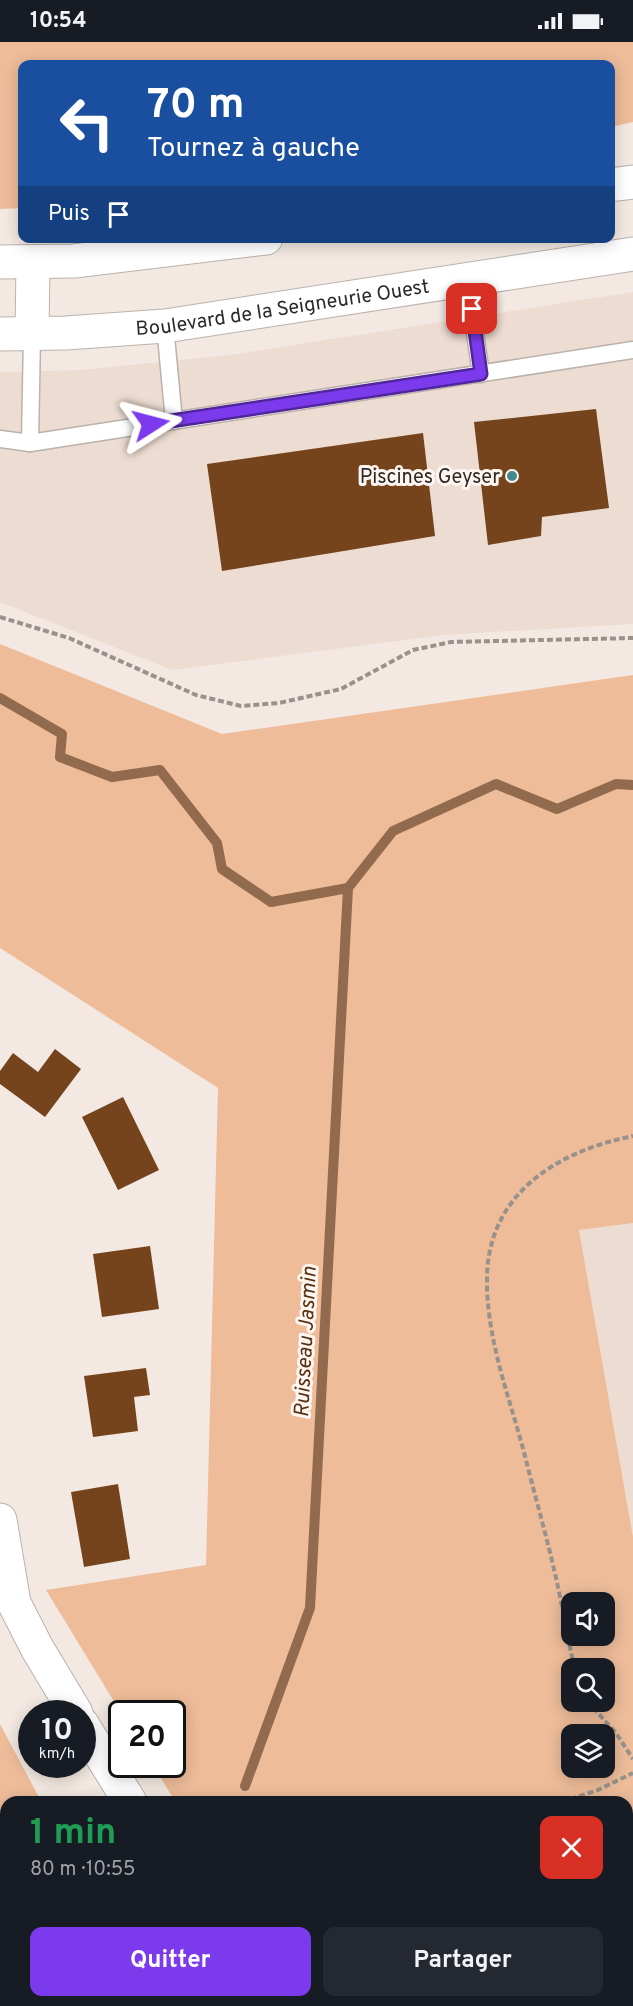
<!DOCTYPE html>
<html lang="fr">
<head>
<meta charset="utf-8">
<style>
	:root { --surface:#171b24; --page:#242831; --text:#f1f3f6; --muted:#9ea1a6; --accent:#7c3aed }
	body { margin:0; font-family:Overpass,sans-serif; background:var(--page); color:var(--text); height:100vh; display:flex; flex-direction:column; font-size:22px; white-space:nowrap }
	* { box-sizing:border-box; margin:0 }
	p { font-size:20px; color:var(--muted) }
	.icon { flex:none; width:33px; height:33px; fill:none; stroke:currentColor; stroke-width:2; stroke-linecap:round; stroke-linejoin:round }
	.map { position:relative; flex:1; overflow:hidden }
	.drawer { position:absolute; left:0px; top:1754px; width:633px; height:212px; display:flex; flex-direction:column; background:var(--surface); border-radius:18px 18px 0 0; box-shadow:0 3px 15px #0003 }
	.drawer>* { flex:none }
	.guide { position:absolute; left:18px; top:18px; width:597px; height:183px; border-radius:12px; box-shadow:0 3px 15px #0003; background:#1a4fa0; color:#fff; overflow:hidden }
	.buttons { position:absolute; left:561px; top:1550px; display:grid; gap:12px }
	.buttons a { display:grid; place-items:center; width:54px; height:54px; border-radius:12px; background:var(--surface); box-shadow:0 3px 15px #0003; font-size:30px }
	.speed { position:absolute; left:18px; top:1658px; display:flex; gap:12px; font-size:30px; font-weight:700; text-align:center }
	.speed>* { display:grid; place-content:center; width:78px; height:78px; border-radius:50%; background:var(--surface); box-shadow:0 3px 15px #0003; line-height:1 }
	.speed small { font-size:15px; font-weight:400 }
	.speed .limit { border:3px solid #111; border-radius:9px; background:#fff; color:#111 }
	.pin { position:absolute; display:grid; place-items:center; width:51px; height:51px; color:#fff; margin:-26px; border-radius:12px; box-shadow:0 3px 9px #0006 }
	.me { position:absolute; width:66px; margin:-33px; rotate:81deg; stroke-linejoin:round; filter:drop-shadow(0 0 4px #0008) }
	.turn { display:flex; align-items:center; gap:21px; height:126px; padding:0 30px; font-size:27px }
	.turn .icon { width:78px; height:78px; stroke-width:2.5 }
	.turn b { display:block; font-size:42px; line-height:51px }
	.then { display:flex; align-items:center; height:57px; padding:0 30px; background:#0003; gap:12px; font-size:22px }
	.round { display:grid; place-items:center; flex:none; width:63px; height:63px; border-radius:12px; background:var(--page) }
	.summary { display:flex; align-items:center; justify-content:space-between; height:102px; padding:0 30px }
	h1 { font-size:36px; font-weight:700; line-height:45px; color:#1e9e55 }
	.cta { display:flex; gap:12px; margin-top:auto; padding:12px 30px }
	.cta a { flex:1; height:69px; border-radius:12px; background:var(--accent); color:#fff; font-size:24px; font-weight:700; line-height:69px; text-align:center }
	.cta a+a { background:var(--page); color:var(--text) }
	.status { display:flex; justify-content:space-between; align-items:center; height:42px; padding:0 30px; background:var(--surface); direction:ltr }
	.status svg { height:16px; fill:currentColor }
	.map>svg:first-child { display:block }
	.built { fill:#eddcd1 }
	.green { fill:#eebc99; fill-rule:evenodd }
	.lines { fill:none; stroke-linecap:round; stroke-linejoin:round }
	.stream { stroke:#926b4e; stroke-width:10 }
	.building { fill:#75441c }
	.service-casing { stroke:#bbb2ab; stroke-width:19 }
	.minor-casing { stroke:#bbb2ab; stroke-width:35 }
	.secondary-casing { stroke:#bbb2ab; stroke-width:35 }
	.path { stroke:#98918c; stroke-width:4; stroke-dasharray:6 3; stroke-linecap:butt }
	.service { stroke:#fff; stroke-width:16 }
	.minor { stroke:#fff; stroke-width:33 }
	.secondary { stroke:#fff; stroke-width:33 }
	.route-casing { stroke:#51269a; stroke-width:15 }
	.route { stroke:#7c3aed; stroke-width:10 }
	.poi-dot { fill:#418891; stroke:#fff6f1; stroke-width:2 }
	.labels { text-anchor:middle; stroke-width:6; stroke-linejoin:round; paint-order:stroke }
	.street-label { font-size:20px; fill:#2d2927; stroke:#fff6f1 }
	.poi-label { font-size:20px; fill:#2d2927; stroke:#fff6f1; text-anchor:end }
	.water-label { font-size:21px; font-style:italic; fill:#552f10; stroke:#fff6f1 }
</style>
</head>
<body>
<div class="status"><b>10:54</b><svg viewBox="0 0 49 12"><path d="M0 12V9h3v3zM5 12V6h3v6zM10 12V3h3v9zM15 12V0h3v12zM26 1h20v11H26zM47 4h2v5h-2z"/></svg></div>
<div class="map">
<svg width="633" height="1964" viewBox="0 0 633 1964">
	<rect width="100%" height="100%" fill="#f3e9e2"/>
	<!-- built -->
	<g class="built">
		<polygon points="633,250 633,582 443,593 172,628 0,560 0,330 82,328 230,313"/>
		<polygon points="633,1181 633,1495 579,1188"/>
	</g>
	<!-- green -->
	<g class="green">
		<polygon points="0,0 633,0 633,80 611,85 610,22 22,22 22,166 0,167"/>
		<path d="M 0,602 L 222,692 L 633,633 L 633,1181 L 579,1188 L 633,1495 L 633,1930 L 627,1923 L 627,1760 L 175,1759 L 152,1722 L 172,1722 L 172,1671 L 121,1671 L 46,1548 L 206,1523 L 218,1046 L 0,906 ZM 572,1560 L 604,1560 L 604,1593 L 572,1593 ZM 572,1626 L 604,1626 L 604,1659 L 572,1659 ZM 572,1692 L 604,1692 L 604,1725 L 572,1725 Z"/>
		<polygon points="0,1682 41,1759 6,1760 6,1959 120,1959 121,1964 0,1964"/>
	</g>
	<g class="lines">
		<!-- stream -->
		<g class="stream">
			<polyline points="0,656 62,692 60,715 112,735 160,728 217,801 222,827 271,860 348,846 393,789 496,742 557,767 616,742 633,743"/>
			<polyline points="245,1744 310,1566 348,846"/>
			<polyline points="0,1849 6,1847"/>
		</g>
	</g>
	<!-- building -->
	<g class="building">
		<polygon points="596,367 609,466 542,475 541,494 488,503 474,380"/>
		<polygon points="423,391 435,494 222,529 207,422"/>
		<polygon points="55,1007 81,1027 45,1075 0,1042 0,1029 13,1011 38,1030"/>
		<polygon points="123,1055 159,1128 118,1148 82,1075"/>
		<polygon points="150,1204 159,1267 102,1275 93,1212"/>
		<polygon points="146,1326 150,1353 134,1355 138,1389 93,1395 84,1334"/>
		<polygon points="118,1442 130,1517 84,1525 71,1450"/>
		<polygon points="331,1959 430,1959 433,1964 333,1964"/>
	</g>
	<g class="lines">
		<!-- service casing -->
		<g class="service-casing">
			<g id="service">
				<polyline points="467,237 481,332"/>
				<polyline points="165,284 174,379"/>
				<polyline points="0,397 30,401 633,308"/>
				<polyline points="30,401 32,292"/>
			</g>
		</g>
		<!-- minor casing -->
		<g class="minor-casing">
			<g id="minor">
				<polyline points="0,1478 14,1561 37,1606 76,1671"/>
				<polyline points="82,1682 130,1760"/>
				<polyline points="233,1959 234,1964"/>
			</g>
		</g>
		<!-- secondary casing -->
		<g class="secondary-casing">
			<g id="secondary">
				<polyline points="610,143 633,140"/>
				<polyline points="0,220 74,219 266,196"/>
				<path id="s1" d="M 0,292 L 66,291 L 165,284 L 633,212"/>
				<polyline points="32,292 33,221"/>
			</g>
		</g>
		<!-- path -->
		<g class="path">
			<polyline points="0,575 69,596 196,653 241,664 279,661 341,647 413,608 451,600 633,596"/>
			<path d="M 575,1626 C 568,1601 565,1576 559,1550 C 550,1506 537,1462 526,1418 C 511,1359 486,1298 487,1236 C 488,1151 558,1109 633,1094"/>
			<polyline points="587,1659 616,1691 633,1717"/>
			<polyline points="562,1760 598,1748 633,1731"/>
		</g>
		<!-- service -->
		<use href="#service" class="service"/>
		<!-- minor -->
		<use href="#minor" class="minor"/>
		<!-- secondary -->
		<use href="#secondary" class="secondary"/>
	</g>
	<g class="lines">
		<!-- route casing -->
		<g class="route-casing">
			<polyline id="route" points="151,382 481,332 472,267"/>
		</g>
		<!-- route -->
		<use href="#route" class="route"/>
	</g>
	<!-- markers -->
	<circle class="poi-dot" cx="512" cy="434" r="6"/>
	<g class="labels">
		<!-- street labels -->
		<g class="street-label">
			<text dy="7" stroke="none"><textPath href="#s1" startOffset="284">Boulevard de la Seigneurie Ouest</textPath></text>
		</g>
		<!-- poi labels -->
		<g class="poi-label">
			<text x="500" y="441">Piscines Geyser</text>
		</g>
		<!-- water labels -->
		<g class="water-label">
			<text transform="translate(305 1300) rotate(-87)" y="7">Ruisseau Jasmin</text>
		</g>
	</g>
</svg>
<div class="buttons">
<a><svg class="icon" aria-label="sound" viewBox="0 0 24 24"><path d="M4 9h4l5-4v14l-5-4H4zM17 9q2 3 0 6"/></svg></a>
<a><svg class="icon" aria-label="search" viewBox="0 0 24 24"><circle cx="10" cy="10" r="6"/><path d="M15 15l6 6"/></svg></a>
<a><svg class="icon" aria-label="layers" viewBox="0 0 24 24"><path d="M12 4l9 5-9 5-9-5zM3 14l9 5 9-5"/></svg></a>
</div>
<div class="speed"><div>10<small>km/h</small></div><div class="limit">20</div></div>
<div class="pin" style="left:472px;top:267px;background:#d93025"><svg class="icon" aria-label="arrive" viewBox="0 0 24 24"><path d="M6 21V4h12l-3 4 3 4H6"/></svg></div>
<svg class="me" style="left:151px;top:382px" viewBox="-20 -20 40 40"><path d="M0-17L14 15 0 8-14 15z" fill="#7c3aed" stroke="#fff" stroke-width="4"/></svg>
<div class="guide">
<div class="turn"><svg class="icon" aria-label="left" viewBox="0 0 24 24"><path d="M17 20v-9H6M10 6l-5 5 5 5"/></svg><div><b>70 m</b>Tournez à gauche</div></div>
<div class="then">Puis<svg class="icon" aria-label="arrive" viewBox="0 0 24 24"><path d="M6 21V4h12l-3 4 3 4H6"/></svg></div>
</div>
<section class="drawer">
<div class="summary"><div><h1>1 min</h1><p>80 m · 10:55</p></div><a class="round" style="background:#d93025;color:#fff"><svg class="icon" aria-label="close" viewBox="0 0 24 24"><path d="M6 6l12 12M18 6L6 18"/></svg></a></div>
<div class="cta"><a>Quitter</a><a>Partager</a></div>
</section>
</div>
</body>
</html>
